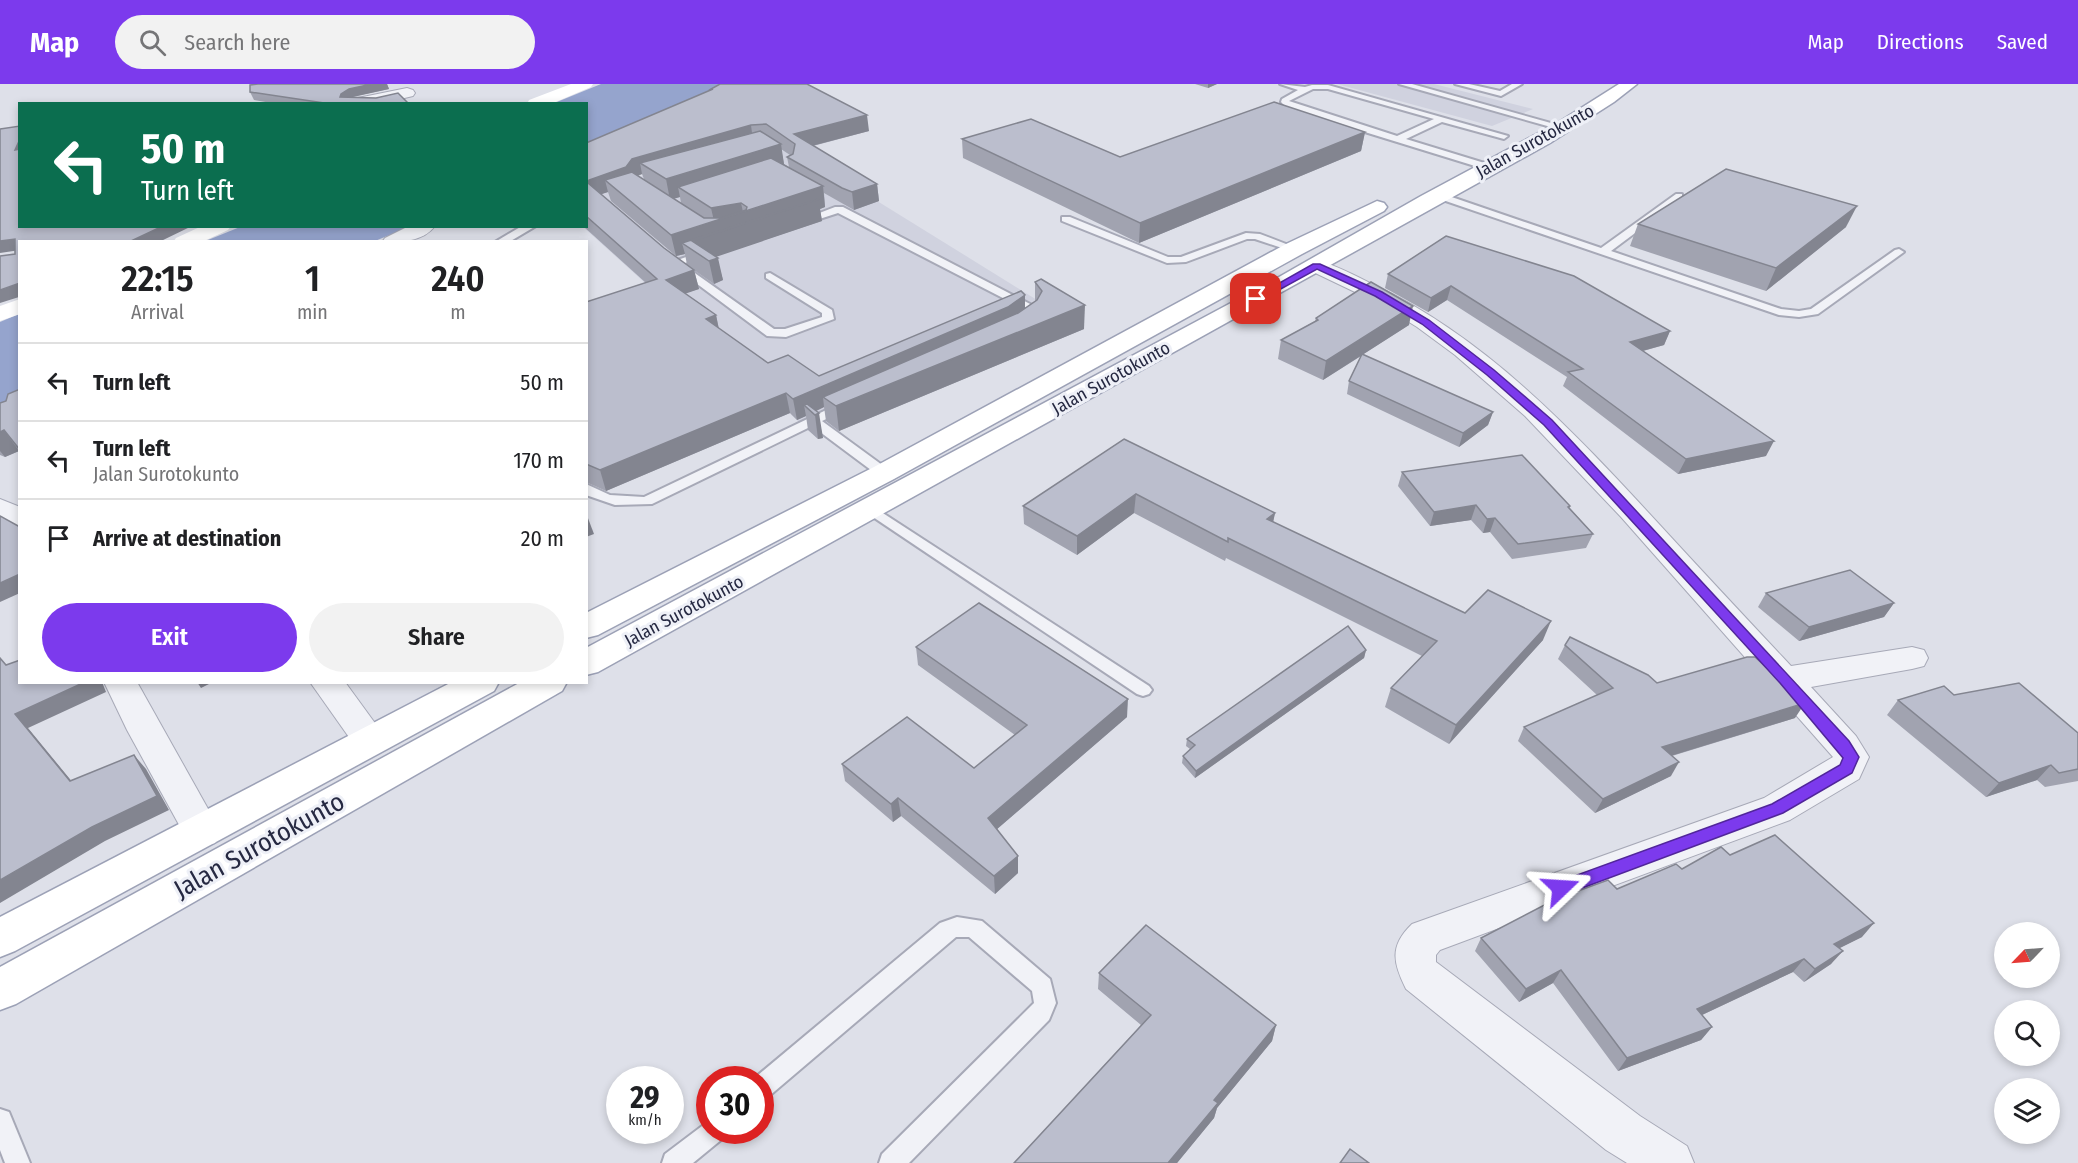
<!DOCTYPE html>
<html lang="en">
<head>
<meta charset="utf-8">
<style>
	:root { --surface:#fff; --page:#f2f2f2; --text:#202124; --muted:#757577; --line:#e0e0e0; --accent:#7c3aed }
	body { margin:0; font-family:"Fira Sans Condensed",sans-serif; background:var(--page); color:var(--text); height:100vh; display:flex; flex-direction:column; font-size:22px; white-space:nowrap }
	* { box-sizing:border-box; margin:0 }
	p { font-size:20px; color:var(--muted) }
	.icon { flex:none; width:33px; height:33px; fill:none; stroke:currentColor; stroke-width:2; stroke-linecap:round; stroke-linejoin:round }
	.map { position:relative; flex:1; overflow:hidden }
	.details { position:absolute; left:18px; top:156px; width:570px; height:444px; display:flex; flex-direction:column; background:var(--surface); border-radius:0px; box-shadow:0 3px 9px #0003 }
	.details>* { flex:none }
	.top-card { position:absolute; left:18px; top:18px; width:570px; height:126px; border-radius:0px; box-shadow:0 3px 9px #0003; background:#0b6e4f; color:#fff; overflow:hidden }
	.needle { width:39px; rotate:245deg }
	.controls { position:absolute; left:1994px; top:838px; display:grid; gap:12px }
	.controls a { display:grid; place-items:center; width:66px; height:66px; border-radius:50%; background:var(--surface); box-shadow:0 3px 9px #0003; font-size:30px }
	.speed { position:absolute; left:606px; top:982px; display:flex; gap:12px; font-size:30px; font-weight:700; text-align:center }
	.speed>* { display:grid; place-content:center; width:78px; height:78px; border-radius:50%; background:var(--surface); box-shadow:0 3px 9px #0003; line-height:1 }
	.speed small { font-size:15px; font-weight:400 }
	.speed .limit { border:9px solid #d22; background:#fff; color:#111 }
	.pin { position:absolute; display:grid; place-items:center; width:51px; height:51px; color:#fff; margin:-26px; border-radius:12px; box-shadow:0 3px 9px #0006 }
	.me { position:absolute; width:66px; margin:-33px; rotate:70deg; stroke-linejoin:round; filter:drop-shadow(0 0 4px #0008) }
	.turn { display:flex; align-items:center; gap:21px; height:126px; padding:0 24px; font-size:27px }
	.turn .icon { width:78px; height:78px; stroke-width:2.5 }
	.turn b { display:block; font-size:42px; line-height:51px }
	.eta { display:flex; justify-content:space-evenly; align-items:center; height:102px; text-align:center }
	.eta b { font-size:36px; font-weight:600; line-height:42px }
	.cta { display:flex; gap:12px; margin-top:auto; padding:12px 24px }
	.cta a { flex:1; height:69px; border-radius:36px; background:var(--accent); color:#fff; font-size:24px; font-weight:600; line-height:69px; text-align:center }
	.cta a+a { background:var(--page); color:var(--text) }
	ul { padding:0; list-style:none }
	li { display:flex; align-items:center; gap:18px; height:78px; padding:0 24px; border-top:2px solid var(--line) }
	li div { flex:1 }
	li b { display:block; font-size:22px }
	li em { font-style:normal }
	header { display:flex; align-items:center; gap:36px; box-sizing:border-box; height:84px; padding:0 30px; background:var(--accent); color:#fff }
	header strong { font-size:28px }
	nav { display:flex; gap:33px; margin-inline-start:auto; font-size:21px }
	.search { width:420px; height:54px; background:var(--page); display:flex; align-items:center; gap:15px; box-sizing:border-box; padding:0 21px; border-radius:33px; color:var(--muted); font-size:22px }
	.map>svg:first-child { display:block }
	.built { fill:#d0d2df }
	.water { fill:#95a4cd }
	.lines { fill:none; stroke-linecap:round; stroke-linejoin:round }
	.lane-casing { stroke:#a7a9b7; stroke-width:4 }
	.street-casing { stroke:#a7a9b7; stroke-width:2 }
	.primary-casing { stroke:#9ca1b6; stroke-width:3 }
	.lane { fill:#f1f2f7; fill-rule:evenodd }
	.street { fill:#f1f2f7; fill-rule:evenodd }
	.secondary { fill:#fff; fill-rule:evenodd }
	.primary { fill:#fff; fill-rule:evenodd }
	.wall { fill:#a1a3b0; fill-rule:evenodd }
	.shaded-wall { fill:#838590 }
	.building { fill:#bbbecd; stroke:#838590; stroke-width:1.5 }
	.route { fill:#7c3aed; stroke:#51269a; stroke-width:1.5 }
	.labels { text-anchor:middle; stroke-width:6; stroke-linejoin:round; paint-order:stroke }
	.far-street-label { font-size:18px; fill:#262942; stroke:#eef0f7 }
	.near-street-label { font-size:26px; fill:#262942; stroke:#eef0f7 }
</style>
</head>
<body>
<header>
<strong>Map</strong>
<div class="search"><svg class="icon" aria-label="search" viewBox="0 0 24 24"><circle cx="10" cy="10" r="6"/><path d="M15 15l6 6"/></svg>Search here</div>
<nav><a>Map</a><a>Directions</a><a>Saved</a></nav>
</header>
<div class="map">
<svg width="2078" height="1079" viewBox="0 0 2078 1079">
	<rect width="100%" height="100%" fill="#dee0e9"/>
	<!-- built -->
	<g class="built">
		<polygon points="1337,0 1434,0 1533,25 1492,42"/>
		<polygon points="777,55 1084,245 818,355 583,143 586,142 587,107"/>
	</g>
	<!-- water -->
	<g class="water">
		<polygon points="601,0 734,0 587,65 586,20 552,20"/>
		<polygon points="240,143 409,143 375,157 203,158"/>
		<polygon points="19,230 19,314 0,323 0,238"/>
	</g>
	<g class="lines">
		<!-- lane casing -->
		<g class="lane-casing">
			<g id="lane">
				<path d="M 1280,0 L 1305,3 L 1312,1 L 1328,1 L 1508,52 L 1504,55 L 1442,38 L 1406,55 L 1491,81 L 1491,85 L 1488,86 L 1287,24 L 1281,18 L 1282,15 L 1298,6 ZM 1313,5 L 1328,5 L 1434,35 L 1397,52 L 1289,17 Z"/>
				<polygon points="1399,0 1412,0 1565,43 1558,45"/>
				<polygon points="1455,0 1469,0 1500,7 1512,0 1522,0 1501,12"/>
				<polygon points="1434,109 1440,109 1601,164 1676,110 1682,110 1682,114 1611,167 1781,225 1799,227 1811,225 1895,166 1899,165 1904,168 1818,230 1799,233 1779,231 1434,113"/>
				<polygon points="835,123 843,123 1034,222 1040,230 1031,242 1023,242 1021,239 1028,230 1026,226 838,129 801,141 796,138"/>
				<polygon points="1062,133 1070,133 1168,173 1181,173 1246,149 1260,150 1299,165 1294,168 1255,155 1247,155 1186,178 1167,179 1062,137"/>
				<polygon points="522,142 536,142 509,158 495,158"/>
				<polygon points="706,166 711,169 710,171 682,180 774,245 785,245 822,233 822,229 766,194 766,190 770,189 832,226 834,235 786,253 767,252 669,179"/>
				<polygon points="845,317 852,321 850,324 822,337 889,386 891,389 889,392 879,392 812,342 652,420 615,421 586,411 586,400 610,411 644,413"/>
				<polygon points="872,422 1149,602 1152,606 1149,610 1143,612 1137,610 867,429 865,426"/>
				<polygon points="957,833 982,837 1050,895 1056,919 1049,936 909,1079 879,1079 882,1070 1034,919 1032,907 969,853 956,853 768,1013 760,1016 760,996 752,996 940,839"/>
				<polygon points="0,1025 9,1028 30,1079 5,1079 0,1066"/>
				<polygon points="710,1036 710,1047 724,1047 721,1056 693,1079 662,1079 665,1070"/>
			</g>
		</g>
		<!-- street casing -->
		<g class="street-casing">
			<g id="street">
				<polygon points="407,4 413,6 415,9 413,12 379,20 345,20 353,15"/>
				<path d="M 409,142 L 435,142 C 423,158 401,158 382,158 L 385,154 Z"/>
				<path d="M 1316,176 C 1336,181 1356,192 1374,201 C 1487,254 1575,349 1658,439 C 1702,487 1747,535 1791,582 L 1912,563 L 1924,566 L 1928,574 L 1924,582 L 1912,585 L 1811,603 L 1856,652 L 1869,673 L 1859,695 L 1790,736 L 1440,866 L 1436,871 L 1436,878 L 1640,1032 L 1687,1062 L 1694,1079 L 1627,1079 L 1606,1066 L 1406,905 C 1393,879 1389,862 1412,840 L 1764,714 L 1833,673 L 1621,433 L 1525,332 L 1455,271 L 1417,243 L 1378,219 L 1309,186 L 1306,182 L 1309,178 Z"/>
				<polygon points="0,415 20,423 20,444 0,435"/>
				<polygon points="104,598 137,598 221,748 215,759 202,763 189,759 127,646"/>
				<polygon points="310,598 345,598 388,657 382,666 370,670 358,666"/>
			</g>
		</g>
		<!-- primary casing -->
		<g class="primary-casing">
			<g id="primary">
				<polygon points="1619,0 1637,0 1614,18 1550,59 598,588 586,591 586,564 1272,197 1421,112 1559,38"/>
				<polygon points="1377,117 1384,119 1387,123 1384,127 1302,170 894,395 598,551 586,554 586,529 874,383 1286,160"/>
				<polygon points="452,598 499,598 494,607 15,867 0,873 0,833"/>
				<polygon points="521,598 567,598 562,607 16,920 0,926 0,883"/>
			</g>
		</g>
		<!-- lane -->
		<use href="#lane" class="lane"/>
		<!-- street -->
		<use href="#street" class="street"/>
		<!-- secondary -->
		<g class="secondary">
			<polygon points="571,0 593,0 591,3 551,20 527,20 529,16"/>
			<polygon points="202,142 231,142 228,146 202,158 173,158 176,154"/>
			<polygon points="20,215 20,230 0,237 0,222"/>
		</g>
		<!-- primary -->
		<use href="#primary" class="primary"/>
	</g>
	<!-- wall -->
	<g class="wall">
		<polygon points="258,0 387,0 389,5 351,13 409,20 277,20 254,16 250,8"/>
		<polygon points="1195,0 1217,0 1208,4"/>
		<path d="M 711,5 L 869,47 L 813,62 L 877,100 L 879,117 L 854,126 L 824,109 L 825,123 L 820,125 L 822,137 L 716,172 L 723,196 L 714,200 L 694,186 L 699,205 L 685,209 L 716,231 L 719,245 L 768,279 L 819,292 L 1025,224 L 1035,217 L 1035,198 L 1084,245 L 839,347 L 826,337 L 824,323 L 816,327 L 823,354 L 818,355 L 808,346 L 806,332 L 797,336 L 790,329 L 606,407 L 586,398 L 586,218 L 646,199 L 583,142 L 586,142 L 586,59 L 711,6 ZM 781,65 L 790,71 L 787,73 L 789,83 L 784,80 ZM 642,90 L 644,95 L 638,92 ZM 608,108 L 611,117 L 676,172 L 685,170 L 687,181 L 664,164 L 601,110 ZM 680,113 L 681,119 L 674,114 Z"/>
		<polygon points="1365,48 1361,67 1139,159 963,74 962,55 1120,73"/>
		<polygon points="1638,140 1846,143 1766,207 1630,162"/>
		<polygon points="1446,152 1670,247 1664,261 1643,267 1766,372 1678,390 1563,302 1567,293 1447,216 1428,228 1385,204 1388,190"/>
		<polygon points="1316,234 1409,241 1362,271 1493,328 1488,341 1459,363 1347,310 1349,297 1361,272 1323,296 1278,275 1281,256 1315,237"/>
		<polygon points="20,305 20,368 19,367 5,373 0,371 0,319 6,317"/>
		<polygon points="1124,355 1275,429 1273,438 1465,529 1543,556 1449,660 1385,623 1391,604 1422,572 1226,474 1225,477 1134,429 1077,471 1024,440 1023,422"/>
		<polygon points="1402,388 1570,422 1570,424 1593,450 1586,464 1512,475 1490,448 1483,449 1471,436 1430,442 1398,402"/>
		<polygon points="1766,509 1894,519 1884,533 1799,557 1758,523"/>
		<polygon points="1565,561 1657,599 1795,634 1672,672 1671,692 1595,729 1518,657 1524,643 1597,611 1558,575"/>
		<polygon points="916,563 1127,633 997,745 1018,772 1018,789 995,810 901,732 893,738 845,697 842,680 974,684 1015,651 918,581"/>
		<polygon points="1366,566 1364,574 1195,694 1182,679 1183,672 1190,665 1186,662 1187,655"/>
		<polygon points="1954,611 2078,649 2078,697 2045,703 2037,696 1986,713 1887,631 1898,616"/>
		<polygon points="1730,771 1862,853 1839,864 1831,880 1804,898 1793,888 1702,931 1712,943 1701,956 1618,987 1553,899 1519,918 1475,867 1481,854 1617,805"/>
		<polygon points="1099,889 1276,941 1272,957 1217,1024 1214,1034 1177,1079 1014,1079 1141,941 1098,905"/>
	</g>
	<!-- shaded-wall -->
	<g class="shaded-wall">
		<polygon points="372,0 387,0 389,5 353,13 344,18 340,13 341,10 349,5"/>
		<polygon points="1208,0 1217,0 1208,4"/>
		<polygon points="867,31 869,47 796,66 794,50"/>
		<polygon points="751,41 753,57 640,79 642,90 636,92 605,96 608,108 593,113 588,99 589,96 632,75"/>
		<polygon points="1365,48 1361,67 1139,159 1140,139"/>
		<polygon points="20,55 20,73 15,66"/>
		<polygon points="781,60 784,80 678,103 680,113 670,116 666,95"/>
		<polygon points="877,100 879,117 854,126 852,108"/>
		<polygon points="823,102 825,123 820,125 822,137 707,176 682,159 685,170 676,172 671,151 714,137 711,124 741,119 743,128"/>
		<polygon points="1857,122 1846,143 1766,207 1776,184"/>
		<polygon points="163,142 192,142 159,158 129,158"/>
		<polygon points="15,155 20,166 0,169 0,157"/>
		<polygon points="718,174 723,196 714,200 709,177"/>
		<polygon points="694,186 699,205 670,215 666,196"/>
		<polygon points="20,199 19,213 0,219 0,206"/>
		<polygon points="1451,202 1447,216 1428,228 1431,214"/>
		<polygon points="1025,211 1025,230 823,313 824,323 812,329 804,321 806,332 797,336 793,315"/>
		<polygon points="1085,221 1084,245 839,347 836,322"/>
		<polygon points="1413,222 1409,241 1323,296 1326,277"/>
		<polygon points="716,231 720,251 706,235"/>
		<polygon points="1670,247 1664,261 1624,272 1630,258"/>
		<polygon points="786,309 790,329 606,407 600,386"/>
		<polygon points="1493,328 1488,341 1459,363 1463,349"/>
		<polygon points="819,329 823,354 818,355 815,331"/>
		<polygon points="4,346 19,367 5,373 0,367 0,348"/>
		<polygon points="1774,357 1766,372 1678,390 1686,375"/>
		<polygon points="1136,410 1134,429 1077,471 1077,452"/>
		<polygon points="1476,421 1471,436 1430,442 1434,428"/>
		<polygon points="586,429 594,450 586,453"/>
		<polygon points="1275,429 1271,448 1267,435"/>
		<polygon points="1495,434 1490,448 1483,449 1487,435"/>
		<polygon points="20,490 20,509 0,518 0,499"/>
		<polygon points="1894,519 1884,533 1799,557 1809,543"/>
		<polygon points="1551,537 1543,556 1449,660 1456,641"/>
		<polygon points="1366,566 1364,574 1195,694 1196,687"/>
		<polygon points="85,598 102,598 106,608 28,644 83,711 70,697 15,630"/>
		<polygon points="197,598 213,598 201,604"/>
		<polygon points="1128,615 1127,633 989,752 988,734"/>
		<polygon points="1805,619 1795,634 1654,677 1662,663"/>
		<polygon points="134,671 146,685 169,726 105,757 0,819 0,796 92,743"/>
		<polygon points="1679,678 1671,692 1595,729 1603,715"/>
		<polygon points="2051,681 2037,696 1986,713 1999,699"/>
		<polygon points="898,714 901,732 893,738 891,720"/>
		<polygon points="1018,772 1018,789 995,810 994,792"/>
		<polygon points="1874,839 1862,853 1822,873 1834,860"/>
		<polygon points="1843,867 1831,880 1804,898 1815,885"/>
		<polygon points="1804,875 1793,888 1687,938 1697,925"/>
		<polygon points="1561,886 1553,899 1519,918 1526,905"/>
		<polygon points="1276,941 1272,957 1217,1024 1214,1034 1177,1079 1168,1079 1214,1016"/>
		<polygon points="1712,943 1701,956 1618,987 1627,974"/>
	</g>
	<!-- building -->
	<g class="building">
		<polygon points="258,0 372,0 349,5 341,10 340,13 376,14 398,9 409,20 331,20 250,8 250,1"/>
		<polygon points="720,0 807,0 867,31 794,50 877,100 852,108 842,104 787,73 793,70 795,60 766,40 751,41 632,75 626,83 589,96 588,99 664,164 694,186 666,196 716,231 706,235 768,279 788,271 819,292 1021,207 1025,211 1008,223 793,315 786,309 600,386 586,380 586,218 657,195 586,132 586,59 713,5 711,5"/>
		<polygon points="1274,18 1365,48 1140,139 962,55 1031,35 1120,73"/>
		<polygon points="20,42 20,55 15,66 20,65 20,142 163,142 129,158 20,158 20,199 0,206 0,172 15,170 15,155 0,157 0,45"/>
		<polygon points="760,47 781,60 666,95 640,79"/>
		<polygon points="771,74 823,102 671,151 605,96 632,88 704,134 722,134 746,126 747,123 741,119 711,124 678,103"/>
		<polygon points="1726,85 1857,122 1776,184 1638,140"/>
		<polygon points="819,115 692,157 718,174 709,177 682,159"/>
		<polygon points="1446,152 1574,192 1670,247 1630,258 1774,357 1686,375 1568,288 1583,285 1451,202 1431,214 1388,190"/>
		<polygon points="1041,195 1085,221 836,322 823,313 1018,229 1037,216 1042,207 1035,198"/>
		<polygon points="1371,198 1413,222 1326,277 1281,256 1318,236 1316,234"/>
		<polygon points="1362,270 1493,328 1463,349 1349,297"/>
		<polygon points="20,305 20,366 4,346 0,348 0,319 6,317 8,310"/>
		<polygon points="807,320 819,329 815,331 804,321"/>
		<polygon points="1124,355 1275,429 1267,435 1465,529 1488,506 1551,537 1456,641 1391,604 1437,557 1228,454 1228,458 1136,410 1077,452 1023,422"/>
		<polygon points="1522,371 1570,422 1568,423 1593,450 1518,460 1495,434 1487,435 1476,421 1434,428 1402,388"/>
		<polygon points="0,432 20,443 20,490 0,499"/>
		<polygon points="1850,486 1894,519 1809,543 1766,509"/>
		<polygon points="979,519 1128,615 988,734 1018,772 994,792 898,714 891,720 842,680 907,633 974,684 1027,641 916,563"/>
		<polygon points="1348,542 1366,566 1196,687 1183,672 1195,661 1187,655"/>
		<polygon points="1570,553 1648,591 1657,599 1747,573 1755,573 1805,619 1662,663 1679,678 1603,715 1524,643 1613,604 1565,561"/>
		<polygon points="0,574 6,581 20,576 20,598 85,598 15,630 70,697 134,671 157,712 92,743 0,796"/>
		<polygon points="2019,599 2078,649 2078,685 2059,689 2051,681 1999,699 1898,616 1944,602 1954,611"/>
		<polygon points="1775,751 1874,839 1834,860 1843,867 1815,885 1804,875 1697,925 1712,943 1627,974 1561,886 1526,905 1481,854 1556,815 1608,796 1617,805 1676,780 1682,785 1721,763 1730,771"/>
		<polygon points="1146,841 1276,941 1214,1016 1218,1019 1168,1079 1014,1079 1151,931 1099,889"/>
		<polygon points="1350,1065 1369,1079 1340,1079"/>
	</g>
	<!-- route -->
	<polygon class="route" points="1313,180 1320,180 1382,208 1429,236 1494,286 1552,336 1849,657 1859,673 1852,689 1783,729 1561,812 1555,810 1552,804 1555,799 1772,720 1840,681 1843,674 1780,599 1544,341 1487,291 1422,240 1375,212 1317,185 1259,217 1251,215"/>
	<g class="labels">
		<!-- far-street labels -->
		<g class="far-street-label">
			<text transform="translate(1535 57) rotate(-29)" y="6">Jalan Surotokunto</text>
			<text transform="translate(1111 294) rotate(-29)" y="6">Jalan Surotokunto</text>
			<text transform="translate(684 527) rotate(-28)" y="6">Jalan Surotokunto</text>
		</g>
		<!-- near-street labels -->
		<g class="near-street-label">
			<text transform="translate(259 761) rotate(-29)" y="9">Jalan Surotokunto</text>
		</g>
	</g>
</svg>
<div class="controls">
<a><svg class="needle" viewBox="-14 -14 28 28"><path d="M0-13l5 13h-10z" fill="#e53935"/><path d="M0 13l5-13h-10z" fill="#757577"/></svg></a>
<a><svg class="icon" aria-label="search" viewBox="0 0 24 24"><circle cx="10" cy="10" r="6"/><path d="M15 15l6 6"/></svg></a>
<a><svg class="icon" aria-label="layers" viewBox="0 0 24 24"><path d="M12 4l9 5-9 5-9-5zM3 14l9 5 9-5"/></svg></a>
</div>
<div class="speed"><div>29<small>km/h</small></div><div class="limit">30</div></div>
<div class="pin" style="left:1256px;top:215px;background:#d93025"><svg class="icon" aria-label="arrive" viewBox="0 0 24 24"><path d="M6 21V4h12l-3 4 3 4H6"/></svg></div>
<svg class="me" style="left:1561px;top:804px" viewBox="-20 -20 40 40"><path d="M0-17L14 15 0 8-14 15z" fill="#7c3aed" stroke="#fff" stroke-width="4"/></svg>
<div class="top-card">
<div class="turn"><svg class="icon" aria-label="left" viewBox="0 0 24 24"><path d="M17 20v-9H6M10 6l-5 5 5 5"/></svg><div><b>50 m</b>Turn left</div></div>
</div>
<section class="details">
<div class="eta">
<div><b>22:15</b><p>Arrival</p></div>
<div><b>1</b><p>min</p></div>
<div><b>240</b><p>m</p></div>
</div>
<ul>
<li><svg class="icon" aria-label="left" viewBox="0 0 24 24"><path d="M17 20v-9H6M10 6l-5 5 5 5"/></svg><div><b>Turn left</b></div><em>50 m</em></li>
<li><svg class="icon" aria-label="left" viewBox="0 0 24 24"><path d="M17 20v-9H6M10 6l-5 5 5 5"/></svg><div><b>Turn left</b><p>Jalan Surotokunto</p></div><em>170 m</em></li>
<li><svg class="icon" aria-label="arrive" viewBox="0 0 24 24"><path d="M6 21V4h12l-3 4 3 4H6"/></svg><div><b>Arrive at destination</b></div><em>20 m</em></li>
</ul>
<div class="cta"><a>Exit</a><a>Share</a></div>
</section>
</div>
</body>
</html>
